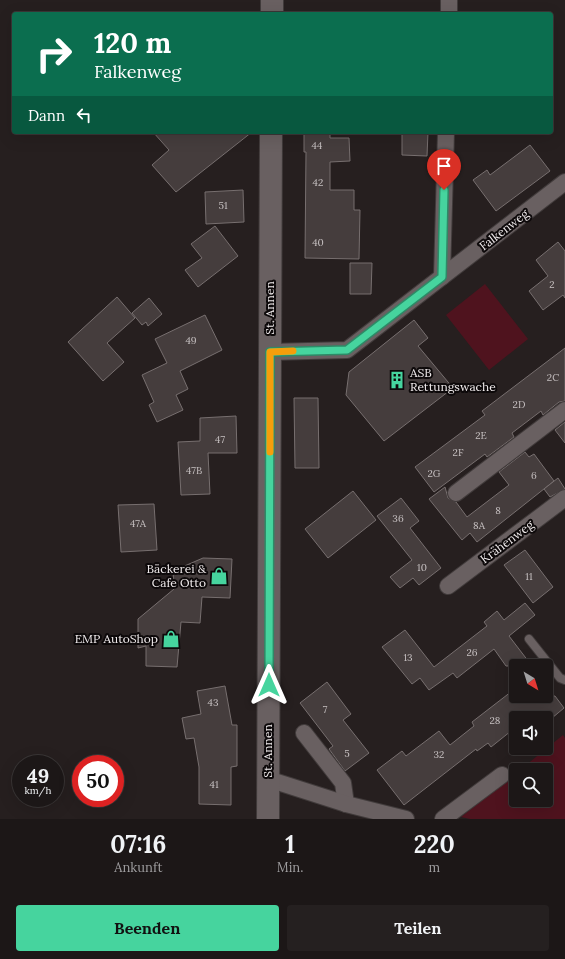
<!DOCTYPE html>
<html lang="de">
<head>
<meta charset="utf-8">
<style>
	:root { --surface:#1c1717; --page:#252020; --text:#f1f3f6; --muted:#a09fa1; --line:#3a3636; --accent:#46d49e }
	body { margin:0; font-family:Lora,serif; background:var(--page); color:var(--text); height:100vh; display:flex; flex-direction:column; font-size:15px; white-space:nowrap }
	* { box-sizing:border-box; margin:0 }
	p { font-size:13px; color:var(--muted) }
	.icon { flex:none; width:22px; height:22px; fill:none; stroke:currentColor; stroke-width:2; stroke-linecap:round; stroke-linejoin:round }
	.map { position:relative; height:819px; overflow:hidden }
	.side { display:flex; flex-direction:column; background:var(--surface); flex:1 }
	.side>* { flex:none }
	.hud { position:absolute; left:12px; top:12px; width:541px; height:122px; border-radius:4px; box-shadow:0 4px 16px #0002,0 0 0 1px var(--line); background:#0b6e4f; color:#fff; overflow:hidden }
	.needle { width:26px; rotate:142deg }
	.tools { position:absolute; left:509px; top:659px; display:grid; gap:8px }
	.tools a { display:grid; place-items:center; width:44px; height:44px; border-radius:4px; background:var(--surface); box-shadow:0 4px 16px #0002,0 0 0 1px var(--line); font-size:20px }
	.speed { position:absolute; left:12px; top:755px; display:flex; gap:8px; font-size:20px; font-weight:700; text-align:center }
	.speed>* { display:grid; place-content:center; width:52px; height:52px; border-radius:50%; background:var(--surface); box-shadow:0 4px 16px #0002,0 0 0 1px var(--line); line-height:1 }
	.speed small { font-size:10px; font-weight:400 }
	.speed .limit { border:6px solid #d22; background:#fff; color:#111 }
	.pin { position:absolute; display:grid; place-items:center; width:34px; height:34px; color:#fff; margin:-41px -17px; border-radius:50% 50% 50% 0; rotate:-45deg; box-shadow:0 0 4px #0007 }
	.pin .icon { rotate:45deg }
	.me { position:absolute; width:44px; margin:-22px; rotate:0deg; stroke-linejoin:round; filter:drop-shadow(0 0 3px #0008) }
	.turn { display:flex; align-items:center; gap:14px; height:84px; padding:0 16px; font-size:18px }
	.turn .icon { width:52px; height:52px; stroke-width:2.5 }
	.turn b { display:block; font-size:28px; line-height:34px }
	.then { display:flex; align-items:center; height:38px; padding:0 16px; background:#0003; gap:8px; font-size:15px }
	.eta { display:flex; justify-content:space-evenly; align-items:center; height:68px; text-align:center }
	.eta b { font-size:24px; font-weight:700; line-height:28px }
	.action { display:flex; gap:8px; margin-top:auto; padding:8px 16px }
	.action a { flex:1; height:46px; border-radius:4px; background:var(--accent); color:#111; font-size:16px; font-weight:700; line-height:46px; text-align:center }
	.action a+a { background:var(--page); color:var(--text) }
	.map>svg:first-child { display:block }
	.green { fill:#4f131e }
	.building { fill:#453d3d; stroke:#776f6f }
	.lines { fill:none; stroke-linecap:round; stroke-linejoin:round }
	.lane-casing { stroke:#413b3b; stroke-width:10 }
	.street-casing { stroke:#413b3b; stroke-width:18 }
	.secondary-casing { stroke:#413b3b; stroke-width:24 }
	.lane { stroke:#696061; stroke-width:8 }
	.street { stroke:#696061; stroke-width:16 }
	.secondary { stroke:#696061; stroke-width:22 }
	.route-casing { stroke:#2e8a67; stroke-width:10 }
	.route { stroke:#46d49e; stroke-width:7 }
	.slow { stroke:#f59e0b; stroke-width:7 }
	.labels { text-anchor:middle; stroke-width:4; stroke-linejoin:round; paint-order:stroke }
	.number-label { font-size:10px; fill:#c6c0c1 }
	.street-label { font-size:12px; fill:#f1eced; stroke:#0d090a }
	.poi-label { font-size:12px; fill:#f1eced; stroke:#0d090a; text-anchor:end }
</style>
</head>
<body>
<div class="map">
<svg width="565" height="819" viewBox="0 0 565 819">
	<rect width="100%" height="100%" fill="#261f1f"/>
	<!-- green -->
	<g class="green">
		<polygon points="485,284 528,339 489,370 446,315"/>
		<polygon points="563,735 565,738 565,819 470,819 461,817 516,773 516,800 546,800 546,770 520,770"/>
	</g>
	<!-- building -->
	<g class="building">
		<polygon points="153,132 252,132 176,192 152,165 169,150"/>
		<polygon points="304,132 330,132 330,138 349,138 350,161 330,162 330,190 354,190 354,210 360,210 359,259 305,258 306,152 304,152"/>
		<polygon points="402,132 428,132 427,156 402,155"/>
		<polygon points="530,145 550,171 496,211 473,180 487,170 490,175"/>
		<polygon points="243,190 244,222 206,224 205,192"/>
		<polygon points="215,226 238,256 198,287 185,270 202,258 191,244"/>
		<polygon points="558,242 565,251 565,298 563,295 543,310 529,291 548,276 536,260"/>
		<polygon points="350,263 372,263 371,294 350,294"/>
		<polygon points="117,297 135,318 107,343 124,362 103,381 68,342"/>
		<polygon points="149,298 162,314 148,326 146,322 142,325 132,313"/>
		<polygon points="205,315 222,350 180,371 188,389 176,395 183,410 157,422 149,405 154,402 142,375 167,363 155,339"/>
		<polygon points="414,320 428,338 418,346 453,388 384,441 346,395 349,372"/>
		<polygon points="565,348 565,401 559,402 543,415 541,411 512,433 514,437 487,457 485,454 434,492 415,467 485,415 482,411"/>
		<polygon points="294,398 318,398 319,468 295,468"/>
		<polygon points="236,416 237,453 208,453 210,494 181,495 178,442 200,441 200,418"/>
		<polygon points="565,422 565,443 555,430"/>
		<polygon points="525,452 529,457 534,454 554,481 477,542 470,533 462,540 429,499 445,487 448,498 456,502 467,517 509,485 499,472"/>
		<polygon points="558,478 565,489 550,497 544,489"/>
		<polygon points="353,491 376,520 328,558 305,529"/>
		<polygon points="401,498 419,521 410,528 441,568 419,585 413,578 400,588 390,577 412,560 377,516"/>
		<polygon points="154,504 157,550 121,552 118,505"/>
		<polygon points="525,550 553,587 533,603 504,565"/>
		<polygon points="203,558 232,559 230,598 202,597 200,623 181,622 177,667 146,666 146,646 138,648 138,619 174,589 173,571"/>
		<polygon points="525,603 535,615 509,636 532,666 506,666 494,649 457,678 453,673 429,690 420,678 412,684 382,647 405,630 434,667 487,626 484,622 497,611 504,620"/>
		<polygon points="327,682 351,714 343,720 369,753 345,771 329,749 333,746 300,703"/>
		<polygon points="225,686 232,725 237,725 237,766 231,767 231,805 199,804 199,767 194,738 186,739 182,718 201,714 197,691"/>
		<polygon points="516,688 516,696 555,696 564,708 552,718 516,718 516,727 491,747 488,743 477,751 476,749 404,805 377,770 402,751 406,756 439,731 450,745 474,726 472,722"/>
	</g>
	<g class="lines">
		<!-- lane casing -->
		<g class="lane-casing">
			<polyline id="lane" points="529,639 560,678 565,680"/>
		</g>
		<!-- street casing -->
		<g class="street-casing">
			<g id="street">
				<polyline points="449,14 449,0"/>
				<polyline points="442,277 446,132"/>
				<polyline points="270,352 347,350 565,182"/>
				<polyline points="456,493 565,410"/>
				<polyline points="448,586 565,498"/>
				<polyline points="304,733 343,783 346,804"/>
				<polyline points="268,779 346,804 406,819"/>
				<polyline points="443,819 502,775"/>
			</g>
		</g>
		<!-- secondary casing -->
		<g class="secondary-casing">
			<g id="secondary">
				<polyline points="272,14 272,0"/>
				<polyline points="268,819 271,132"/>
			</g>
		</g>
		<!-- lane -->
		<use href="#lane" class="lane"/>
		<!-- street -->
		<use href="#street" class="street"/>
		<!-- secondary -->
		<use href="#secondary" class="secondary"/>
	</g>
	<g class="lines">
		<!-- route casing -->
		<g class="route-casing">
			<polyline id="route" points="269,685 270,352 347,350 442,277 444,190"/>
		</g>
		<!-- route -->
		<use href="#route" class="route"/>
		<!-- slow -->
		<polyline class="slow" points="270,452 270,352 293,351"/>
	</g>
	<!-- icons -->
	<defs>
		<g id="building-bare" transform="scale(1.38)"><path d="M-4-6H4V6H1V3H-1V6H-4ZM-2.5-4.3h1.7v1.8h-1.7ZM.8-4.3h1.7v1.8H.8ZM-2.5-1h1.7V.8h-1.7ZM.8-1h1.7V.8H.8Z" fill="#46d49e" stroke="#0d090a" stroke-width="2.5" paint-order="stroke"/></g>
		<g id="shop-bare" transform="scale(1.38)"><path d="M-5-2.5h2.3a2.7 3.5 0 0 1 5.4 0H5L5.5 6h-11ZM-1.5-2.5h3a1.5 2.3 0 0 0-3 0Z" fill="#46d49e" stroke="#0d090a" stroke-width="2.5" paint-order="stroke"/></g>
	</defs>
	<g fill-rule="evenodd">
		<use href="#building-bare" x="397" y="380"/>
		<use href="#shop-bare" x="219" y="576"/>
		<use href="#shop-bare" x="171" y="639"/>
	</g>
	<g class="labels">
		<!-- number labels -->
		<g class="number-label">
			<text x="317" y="149">44</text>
			<text x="318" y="186">42</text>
			<text x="223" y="209">51</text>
			<text x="318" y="246">40</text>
			<text x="552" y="288">2</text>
			<text x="191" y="344">49</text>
			<text x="553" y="381">2C</text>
			<text x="519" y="408">2D</text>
			<text x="481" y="439">2E</text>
			<text x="220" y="443">47</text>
			<text x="458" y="456">2F</text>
			<text x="194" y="474">47B</text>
			<text x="434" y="477">2G</text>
			<text x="534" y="479">6</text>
			<text x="498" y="514">8</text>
			<text x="398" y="522">36</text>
			<text x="138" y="527">47A</text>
			<text x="479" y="529">8A</text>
			<text x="422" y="571">10</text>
			<text x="529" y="580">11</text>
			<text x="472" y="656">26</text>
			<text x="408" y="661">13</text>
			<text x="213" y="706">43</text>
			<text x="325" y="713">7</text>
			<text x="495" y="724">28</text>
			<text x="347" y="757">5</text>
			<text x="439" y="758">32</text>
			<text x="214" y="788">41</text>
		</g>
		<!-- street labels -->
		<g class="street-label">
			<text transform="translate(504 230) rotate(-38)" y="4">Falkenweg</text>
			<text transform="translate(270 308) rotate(-90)" y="4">St. Annen</text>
			<text transform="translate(507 542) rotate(-37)" y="4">Krähenweg</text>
			<text transform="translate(268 751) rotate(-90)" y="4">St. Annen</text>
		</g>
		<!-- poi labels -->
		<g class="poi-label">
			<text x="410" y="377" text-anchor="start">ASB<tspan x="410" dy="14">Rettungswache</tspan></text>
			<text x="206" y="573">Bäckerei &amp;<tspan x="206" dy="14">Cafe Otto</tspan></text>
			<text x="158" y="643">EMP AutoShop</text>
		</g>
	</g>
</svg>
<div class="tools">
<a><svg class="needle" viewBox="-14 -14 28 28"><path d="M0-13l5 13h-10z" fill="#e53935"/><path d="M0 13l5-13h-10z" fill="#a09fa1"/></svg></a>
<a><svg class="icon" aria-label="sound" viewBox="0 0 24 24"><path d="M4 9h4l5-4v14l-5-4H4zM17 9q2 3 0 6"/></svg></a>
<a><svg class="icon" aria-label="search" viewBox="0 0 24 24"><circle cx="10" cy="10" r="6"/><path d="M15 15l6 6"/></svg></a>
</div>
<div class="speed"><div>49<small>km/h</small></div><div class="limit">50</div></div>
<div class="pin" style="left:444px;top:190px;background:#d93025"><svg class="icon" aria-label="arrive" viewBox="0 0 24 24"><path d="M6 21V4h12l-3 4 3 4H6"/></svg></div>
<svg class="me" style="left:269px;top:685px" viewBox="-20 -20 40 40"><path d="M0-17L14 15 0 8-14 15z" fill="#46d49e" stroke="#fff" stroke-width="4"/></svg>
<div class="hud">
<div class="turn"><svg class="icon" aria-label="right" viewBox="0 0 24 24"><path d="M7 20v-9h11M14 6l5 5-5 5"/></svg><div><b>120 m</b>Falkenweg</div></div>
<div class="then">Dann<svg class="icon" aria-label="left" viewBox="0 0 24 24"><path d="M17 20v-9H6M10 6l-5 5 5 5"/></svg></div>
</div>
</div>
<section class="side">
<div class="eta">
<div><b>07:16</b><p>Ankunft</p></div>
<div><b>1</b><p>Min.</p></div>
<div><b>220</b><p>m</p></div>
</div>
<div class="action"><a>Beenden</a><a>Teilen</a></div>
</section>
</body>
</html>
